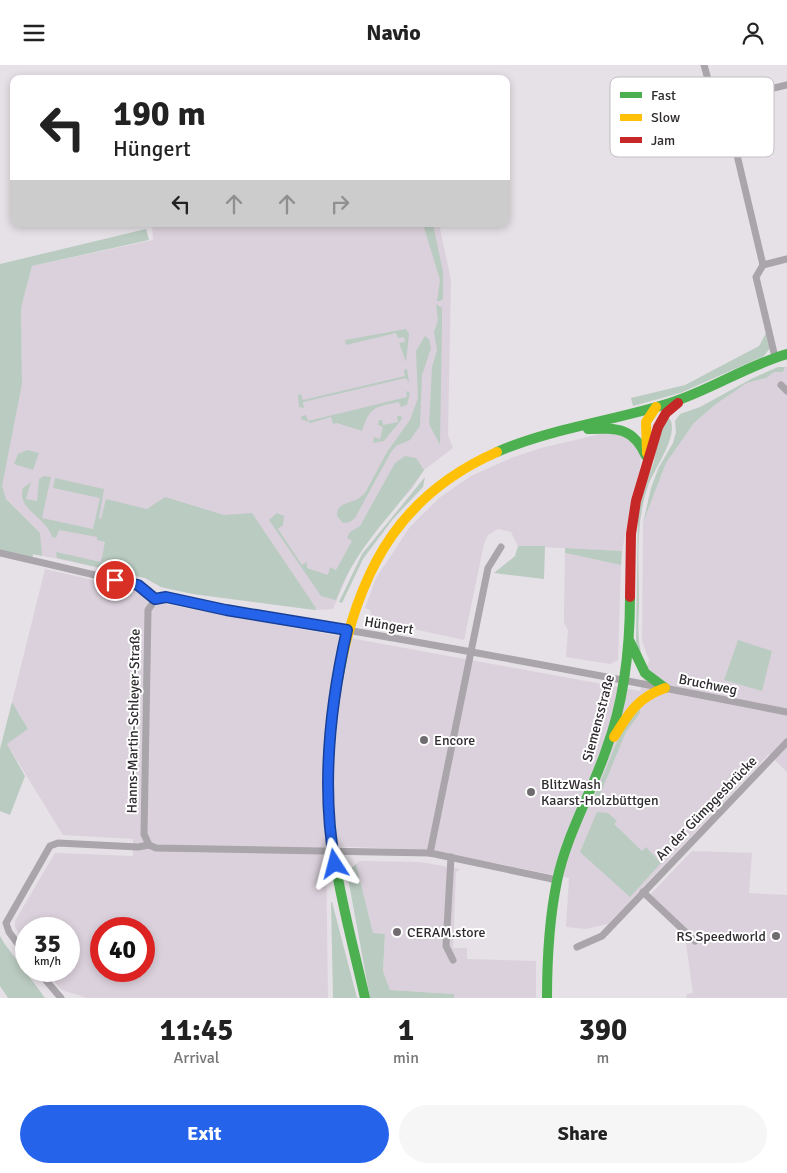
<!DOCTYPE html>
<html lang="en">
<head>
<meta charset="utf-8">
<style>
	:root { --surface:#fff; --page:#f6f6f6; --text:#222; --muted:#767676; --accent:#2563eb }
	body { margin:0; font-family:Signika,sans-serif; background:var(--page); color:var(--text); height:100vh; display:flex; flex-direction:column; font-size:19px; white-space:nowrap }
	* { box-sizing:border-box; margin:0 }
	p { font-size:16px; color:var(--muted) }
	.icon { flex:none; width:28px; height:28px; fill:none; stroke:currentColor; stroke-width:2; stroke-linecap:round; stroke-linejoin:round }
	.map { position:relative; height:933px; overflow:hidden }
	.details { display:flex; flex-direction:column; background:var(--surface); flex:1 }
	.details>* { flex:none }
	.guide { position:absolute; left:10px; top:10px; width:500px; height:152px; border-radius:10px; box-shadow:0 2px 8px #0003; background:#fff; color:var(--text); overflow:hidden }
	.speed { position:absolute; left:15px; top:852px; display:flex; gap:10px; font-size:25px; font-weight:700; text-align:center }
	.speed>* { display:grid; place-content:center; width:65px; height:65px; border-radius:50%; background:var(--surface); box-shadow:0 2px 8px #0003; line-height:1 }
	.speed small { font-size:12px; font-weight:400 }
	.speed .limit { border:8px solid #d22; background:#fff; color:#111 }
	.pin { position:absolute; display:grid; place-items:center; width:42px; height:42px; color:#fff; margin:-21px; border:2px solid #fff; border-radius:50%; box-shadow:0 1px 5px #0007 }
	.me { position:absolute; width:55px; margin:-28px; rotate:351deg; stroke-linejoin:round; filter:drop-shadow(0 0 4px #0008) }
	.turn { display:flex; align-items:center; gap:18px; height:105px; padding:0 20px; font-size:22px }
	.turn .icon { width:65px; height:65px; stroke-width:2.5 }
	.turn b { display:block; font-size:35px; line-height:42px }
	.lanes { display:flex; align-items:center; height:48px; padding:0 20px; background:#0003; justify-content:center; gap:25px; direction:ltr }
	.lanes .off { opacity:.35 }
	.eta { display:flex; justify-content:space-evenly; align-items:center; height:85px; text-align:center }
	.eta b { font-size:30px; font-weight:700; line-height:35px }
	.button { display:flex; gap:10px; margin-top:auto; padding:10px 20px }
	.button a { flex:1; height:58px; border-radius:30px; background:var(--accent); color:#fff; font-size:20px; font-weight:700; line-height:58px; text-align:center }
	.button a+a { background:var(--page); color:var(--text) }
	header { display:flex; justify-content:space-between; align-items:center; height:65px; padding:0 20px; background:var(--surface); font-size:22px; font-weight:700 }
	.map>svg:first-child { display:block }
	.built { fill:#dbd1dc; fill-rule:evenodd }
	.green { fill:#bacbc1 }
	.lines { fill:none; stroke-linecap:round; stroke-linejoin:round }
	.street { stroke:#aaa5aa; stroke-width:7 }
	.fast { stroke:#4caf50; stroke-width:10 }
	.slow { stroke:#ffc107; stroke-width:10 }
	.jam { stroke:#c62828; stroke-width:10 }
	.route-casing { stroke:#184099; stroke-width:12 }
	.route { stroke:#2563eb; stroke-width:9 }
	.poi-dot { fill:#6f6b6f; stroke:#fff; stroke-width:2 }
	.labels { text-anchor:middle; stroke-width:4; stroke-linejoin:round; paint-order:stroke }
	.street-label { font-size:14px; fill:#2f2b2f; stroke:#fff }
	.poi-label { font-size:14px; fill:#2f2b2f; stroke:#fff; text-anchor:start }
	.key { fill:#fff; stroke:#c1bfc1; stroke-width:1 }
	.key-label { font-size:14px; fill:#2f2b2f }
</style>
</head>
<body>
<header><svg class="icon" aria-label="menu" viewBox="0 0 24 24"><path d="M4 6h16M4 12h16M4 18h16"/></svg>Navio<svg class="icon" aria-label="person" viewBox="0 0 24 24"><circle cx="12" cy="8" r="4"/><path d="M4 21q1-7 8-7t8 7"/></svg></header>
<div class="map">
<svg width="787" height="933" viewBox="0 0 787 933">
	<rect width="100%" height="100%" fill="#e6e1e6"/>
	<!-- built -->
	<g class="built">
		<polygon points="152,159 439,159 451,215 448,370 453,383 424,405 412,424 393,443 370,472 350,504 333,544 315,545 193,529 161,522 145,513 99,503 54,493 33,489 32,493 0,486 0,418 22,319 21,243 32,201 153,175"/>
		<path d="M 785,302 L 787,302 L 787,707 L 769,689 L 608,859 L 586,864 L 566,862 L 569,813 L 430,785 L 326,781 L 328,933 L 87,933 L 62,925 L 57,920 L 47,906 L 69,906 L 69,864 L 26,864 L 26,878 L 15,862 L 15,856 L 55,788 L 133,791 L 133,774 L 63,770 L 7,679 L 28,664 L 12,637 L 45,504 L 136,525 L 159,538 L 640,626 L 649,595 L 642,576 L 643,458 L 666,398 L 694,358 L 716,339 L 747,318 L 766,313 L 773,307 L 783,307 ZM 101,864 L 144,864 L 144,906 L 101,906 Z"/>
		<polygon points="613,366 632,374 641,389 640,404 633,430 622,486 518,481 511,467 498,464 488,470 484,479 464,575 377,556 372,553 370,545 365,543 376,513 409,463 439,433 471,411 511,393 541,383"/>
		<polygon points="565,488 621,500 618,595 610,599 566,592 568,565 564,558 564,547"/>
		<polygon points="692,786 752,788 749,828 787,830 787,933 686,933 687,929 693,928 685,872 646,834"/>
		<polygon points="360,796 420,797 460,804 456,807 453,883 467,883 467,894 536,896 536,933 454,933 454,929 390,925 383,906 385,869 373,868 356,799"/>
	</g>
	<!-- green -->
	<g class="green">
		<polygon points="423,159 433,159 443,207 443,234 440,236 437,236 440,215"/>
		<polygon points="146,164 149,175 32,201 21,243 22,319 2,421 6,434 40,468 42,491 33,489 32,493 0,486 0,199"/>
		<polygon points="436,239 442,243 442,260 440,380 429,359 432,302 437,285 434,267 438,255"/>
		<polygon points="406,264 409,269 406,297 399,278 405,277 404,272 398,273 396,268 346,280 345,275"/>
		<polygon points="766,268 770,283 764,291 680,328 633,341 631,333 685,320 759,281"/>
		<polygon points="425,271 429,274 431,283 422,310 420,361 410,375 396,381 391,387 355,453 350,457 343,458 337,451 338,444 342,440 358,434 365,428 387,387 410,355 418,333 416,286"/>
		<polygon points="778,302 785,302 783,307 774,307 766,313 747,318 716,339 694,358 666,398 643,458 651,423 659,402 673,378 676,367 675,356 680,349 700,342 753,313"/>
		<polygon points="407,304 409,318 406,313 303,337 304,343 299,342 298,330 301,329 303,335 405,311 404,305"/>
		<path d="M 406,326 L 410,328 L 407,340 L 401,342 L 399,337 C 375,342 370,341 362,366 L 337,358 L 333,359 L 331,352 L 311,358 L 301,354 L 302,351 L 306,350 L 308,356 L 407,332 Z"/>
		<polygon points="397,351 401,351 402,354 384,376 373,378 374,372 380,374 383,362 378,360 379,355 382,355 383,360 398,357"/>
		<path d="M 666,354 L 670,354 C 679,371 654,404 648,421 C 635,458 639,498 639,536 C 639,555 636,575 643,594 L 638,587 L 636,576 L 638,448 L 646,418 L 654,397 L 658,372 Z"/>
		<polygon points="27,385 39,388 33,405 14,399 18,389"/>
		<path d="M 405,391 L 416,393 L 424,405 C 391,453 358,478 336,535 L 321,531 L 269,455 L 277,448 L 284,451 L 283,460 L 278,464 L 302,500 L 307,497 L 307,503 L 328,510 L 330,502 L 336,505 L 352,476 L 347,473 L 350,467 L 360,461 L 395,398 Z"/>
		<path d="M 44,411 L 51,412 L 42,453 L 93,464 L 100,433 L 53,423 L 55,413 L 104,424 L 99,453 L 101,454 L 106,434 L 147,444 L 165,432 L 224,450 L 252,448 L 316,543 L 315,545 L 193,529 L 161,522 L 145,513 L 57,493 L 56,487 L 101,497 L 105,477 L 97,475 L 97,472 L 59,465 L 56,473 L 52,472 C 47,453 16,444 23,423 L 31,417 L 26,434 L 37,436 L 39,414 Z"/>
		<polygon points="425,412 423,422 393,454 363,494 342,538 339,537 362,489"/>
		<polygon points="518,481 545,481 544,514 494,508 515,491"/>
		<polygon points="565,483 622,486 621,500 565,488"/>
		<polygon points="738,575 772,586 762,626 724,615"/>
		<polygon points="12,637 28,664 7,679 25,711 10,750 0,746 0,684"/>
		<polygon points="639,639 640,648 626,667 596,739 591,740 623,662"/>
		<polygon points="597,747 608,748 617,756 614,759 642,786 646,782 661,798 630,832 580,787"/>
		<polygon points="356,799 373,868 385,869 383,906 390,925 454,929 454,933 370,933 348,813 347,807"/>
		<polygon points="331,837 332,837 357,933 333,933"/>
		<polygon points="0,871 4,878 45,933 8,933 0,921"/>
	</g>
	<g class="lines">
		<!-- street -->
		<g class="street">
			<polyline points="704,0 709,18 724,35 763,200"/>
			<polyline points="724,35 787,20"/>
			<polyline points="763,200 756,212 775,292"/>
			<polyline points="763,200 787,194"/>
			<polyline points="781,320 787,326"/>
			<polyline points="0,488 138,520 155,535"/>
			<polyline points="155,535 148,545 144,769 149,780 156,783 430,788 557,815"/>
			<path d="M 155,535 C 171,529 234,546 255,550 C 433,578 610,612 787,647"/>
			<polyline points="430,788 488,503 501,482"/>
			<polyline points="451,792 446,881 453,895"/>
			<polyline points="643,827 695,876"/>
			<polyline points="577,882 602,871 787,677"/>
			<polyline points="26,890 9,867 6,858 50,781 58,778 138,782 149,780"/>
			<polyline points="38,906 61,933"/>
		</g>
		<!-- fast -->
		<g class="fast">
			<path d="M 588,364 C 617,363 633,362 646,391"/>
			<path d="M 497,387 C 552,363 613,356 670,338 C 711,325 746,301 787,289"/>
			<polyline points="630,577 645,608 665,623"/>
			<path d="M 342,594 C 329,655 324,722 333,784 C 340,834 354,884 365,933"/>
			<path d="M 547,933 C 547,894 549,855 557,816 C 566,771 591,729 606,685 C 624,637 630,583 630,532"/>
		</g>
		<!-- slow -->
		<g class="slow">
			<polyline points="647,388 646,357 656,342"/>
			<path d="M 342,594 C 363,498 404,428 497,387"/>
			<path d="M 614,672 C 628,649 638,632 665,623"/>
		</g>
		<!-- jam -->
		<polyline class="jam" points="630,532 631,469 636,436 658,362 666,348 678,338"/>
	</g>
	<g class="lines">
		<!-- route casing -->
		<g class="route-casing">
			<path id="route" d="M 115,515 L 138,520 L 155,534 L 166,532 L 226,545 L 347,565 C 330,640 321,723 335,799"/>
		</g>
		<!-- route -->
		<use href="#route" class="route"/>
	</g>
	<!-- markers -->
	<g class="poi-dot">
		<circle cx="424" cy="675" r="5"/>
		<circle cx="531" cy="727" r="5"/>
		<circle cx="397" cy="867" r="5"/>
		<circle cx="776" cy="871" r="5"/>
	</g>
	<g class="labels">
		<!-- street labels -->
		<g class="street-label">
			<text transform="translate(389 560) rotate(10)" y="5">Hüngert</text>
			<text transform="translate(708 619) rotate(11)" y="5">Bruchweg</text>
			<text transform="translate(598 653) rotate(-75)" y="5">Siemensstraße</text>
			<text transform="translate(133 656) rotate(-89)" y="5">Hanns-Martin-Schleyer-Straße</text>
			<text transform="translate(706 743) rotate(-46)" y="5">An der Gümpgesbrücke</text>
		</g>
		<!-- poi labels -->
		<g class="poi-label">
			<text x="434" y="680">Encore</text>
			<text x="541" y="724">BlitzWash<tspan x="541" dy="16">Kaarst-Holzbüttgen</tspan></text>
			<text x="407" y="872">CERAM.store</text>
			<text x="766" y="876" text-anchor="end">RS Speedworld</text>
		</g>
	</g>
	<!-- legend -->
	<rect x="610" y="12" width="164" height="80" rx="8" class="key"/>
	<rect x="620" y="27" width="22" height="6" fill="#4caf50"/>
	<rect x="620" y="49" width="22" height="7" fill="#ffc107"/>
	<rect x="620" y="72" width="22" height="6" fill="#c62828"/>
	<g class="key-label">
		<text x="651" y="35">Fast</text>
		<text x="651" y="57">Slow</text>
		<text x="651" y="80">Jam</text>
	</g>
</svg>
<div class="speed"><div>35<small>km/h</small></div><div class="limit">40</div></div>
<div class="pin" style="left:115px;top:515px;background:#d93025"><svg class="icon" aria-label="arrive" viewBox="0 0 24 24"><path d="M6 21V4h12l-3 4 3 4H6"/></svg></div>
<svg class="me" style="left:335px;top:799px" viewBox="-20 -20 40 40"><path d="M0-17L14 15 0 8-14 15z" fill="#2563eb" stroke="#fff" stroke-width="4"/></svg>
<div class="guide">
<div class="turn"><svg class="icon" aria-label="left" viewBox="0 0 24 24"><path d="M17 20v-9H6M10 6l-5 5 5 5"/></svg><div><b>190 m</b>Hüngert</div></div>
<div class="lanes"><svg class="icon" aria-label="left" viewBox="0 0 24 24"><path d="M17 20v-9H6M10 6l-5 5 5 5"/></svg><svg class="icon off" aria-label="ahead" viewBox="0 0 24 24"><path d="M12 20V5M6 11l6-6 6 6"/></svg><svg class="icon off" aria-label="ahead" viewBox="0 0 24 24"><path d="M12 20V5M6 11l6-6 6 6"/></svg><svg class="icon off" aria-label="right" viewBox="0 0 24 24"><path d="M7 20v-9h11M14 6l5 5-5 5"/></svg></div>
</div>
</div>
<section class="details">
<div class="eta">
<div><b>11:45</b><p>Arrival</p></div>
<div><b>1</b><p>min</p></div>
<div><b>390</b><p>m</p></div>
</div>
<div class="button"><a>Exit</a><a>Share</a></div>
</section>
</body>
</html>
